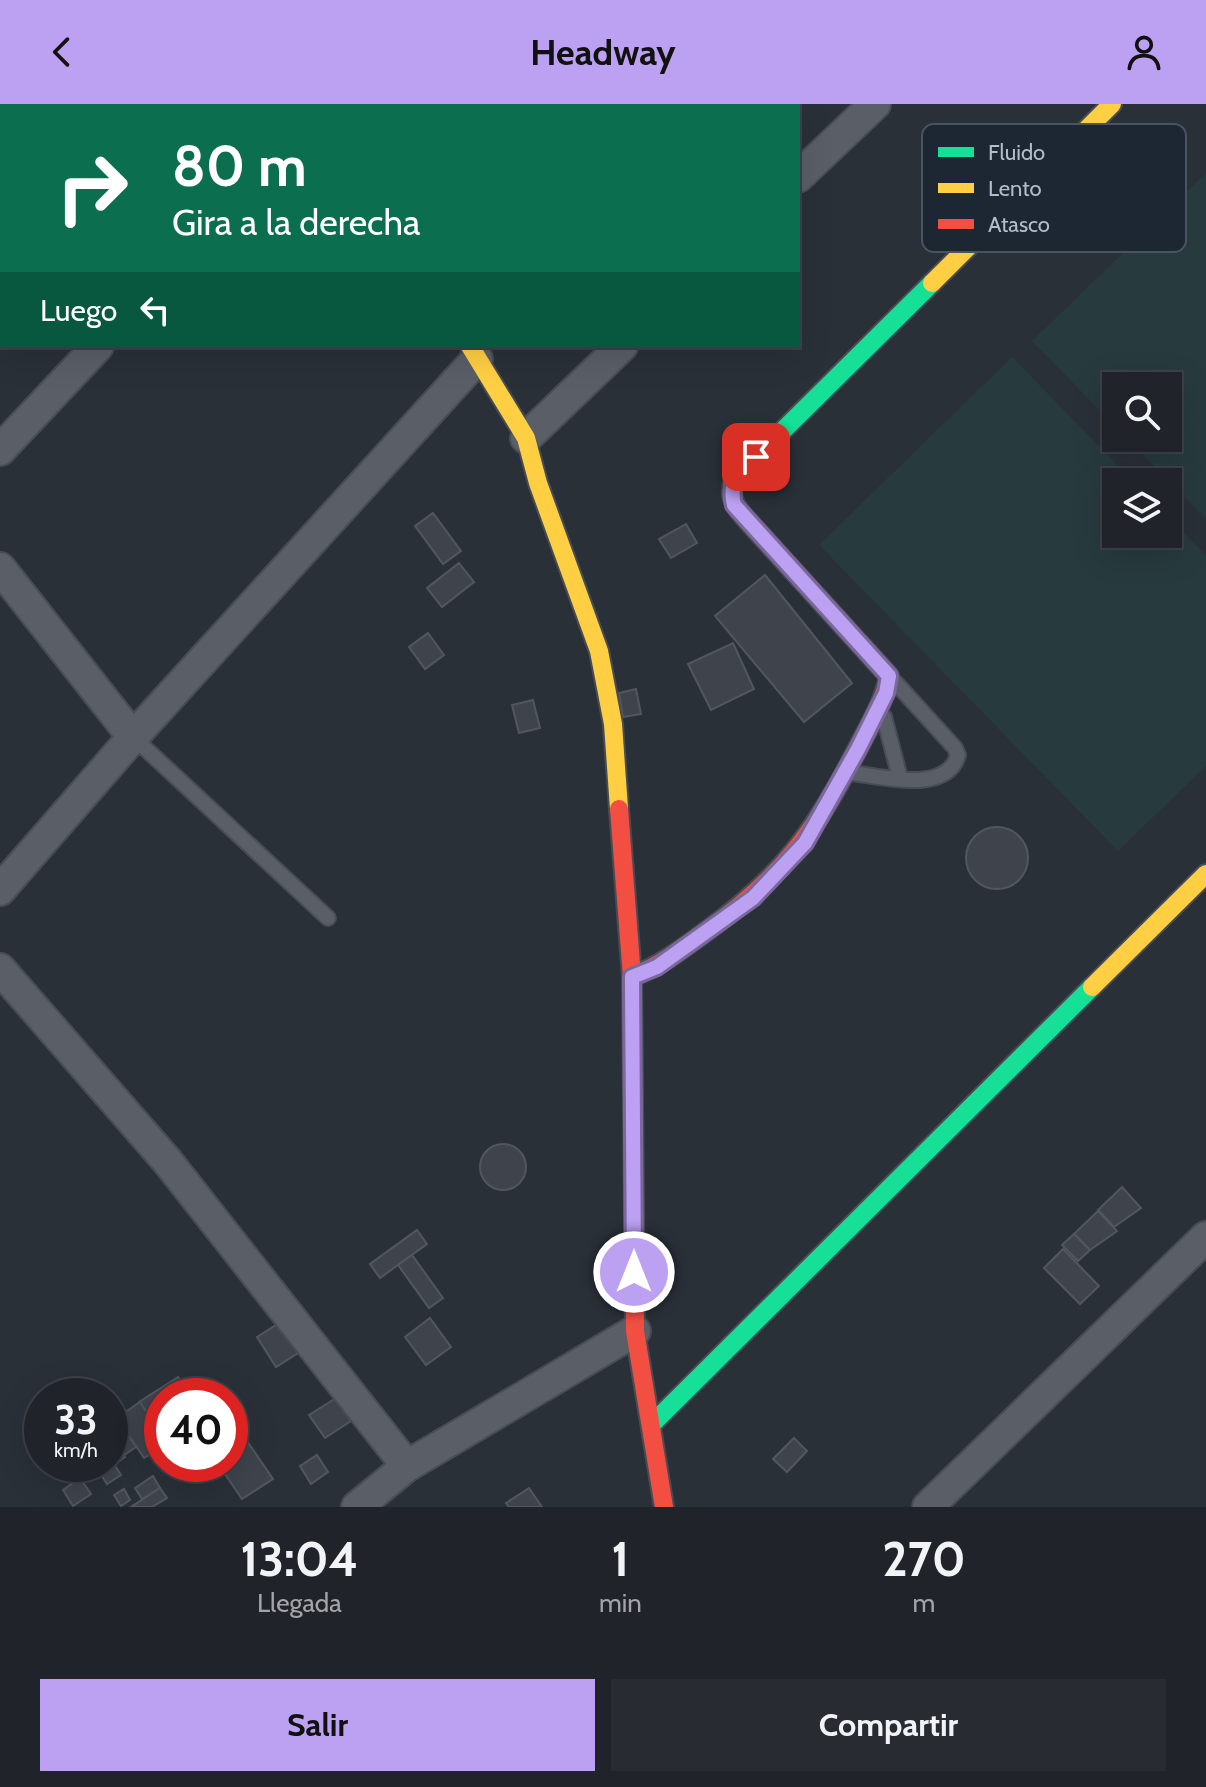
<!DOCTYPE html>
<html lang="es">
<head>
<meta charset="utf-8">
<style>
	:root { --surface:#20242a; --page:#282c32; --text:#f1f3f6; --muted:#a2a4a8; --line:#3d4147; --accent:#bca0f2 }
	body { margin:0; font-family:Cabin,sans-serif; background:var(--page); color:var(--text); height:100vh; display:flex; flex-direction:column; font-size:30px; white-space:nowrap }
	* { box-sizing:border-box; margin:0 }
	p { font-size:26px; color:var(--muted) }
	.icon { flex:none; width:44px; height:44px; fill:none; stroke:currentColor; stroke-width:2; stroke-linecap:round; stroke-linejoin:round }
	.map { position:relative; height:1403px; overflow:hidden }
	.drawer { display:flex; flex-direction:column; background:var(--surface); flex:1 }
	.drawer>* { flex:none }
	.top-card { position:absolute; left:0px; top:0px; width:800px; height:244px; box-shadow:0 8px 32px #0002,0 0 0 2px var(--line); background:#0b6e4f; color:#fff; overflow:hidden }
	.fabs { position:absolute; left:1102px; top:268px; display:grid; gap:16px }
	.fabs a { display:grid; place-items:center; width:80px; height:80px; border-radius:0px; background:var(--surface); box-shadow:0 8px 32px #0002,0 0 0 2px var(--line); font-size:40px }
	.speed { position:absolute; left:24px; top:1274px; display:flex; gap:16px; font-size:40px; font-weight:700; text-align:center }
	.speed>* { display:grid; place-content:center; width:104px; height:104px; border-radius:50%; background:var(--surface); box-shadow:0 8px 32px #0002,0 0 0 2px var(--line); line-height:1 }
	.speed small { font-size:20px; font-weight:400 }
	.speed .limit { border:12px solid #d22; background:#fff; color:#111 }
	.pin { position:absolute; display:grid; place-items:center; width:68px; height:68px; color:#fff; margin:-34px; border-radius:16px; box-shadow:0 4px 12px #0006 }
	.me { position:absolute; width:88px; margin:-44px; rotate:0deg; stroke-linejoin:round; filter:drop-shadow(0 0 6px #0008) }
	.turn { display:flex; align-items:center; gap:28px; height:168px; padding:0 40px; font-size:36px }
	.turn .icon { width:104px; height:104px; stroke-width:2.5 }
	.turn b { display:block; font-size:56px; line-height:68px }
	.then { display:flex; align-items:center; height:76px; padding:0 40px; background:#0003; gap:16px; font-size:30px }
	.eta { display:flex; justify-content:space-evenly; align-items:center; height:136px; text-align:center }
	.eta b { font-size:48px; font-weight:800; line-height:56px }
	.action { display:flex; gap:16px; margin-top:auto; padding:16px 40px }
	.action a { flex:1; height:92px; border-radius:0px; background:var(--accent); color:#111; font-size:32px; font-weight:800; line-height:92px; text-align:center }
	.action a+a { background:var(--page); color:var(--text) }
	header { display:flex; justify-content:space-between; align-items:center; height:104px; padding:0 40px; background:var(--accent); color:#111; font-size:36px; font-weight:800 }
	.map>svg:first-child { display:block }
	.green { fill:#273a3e }
	.building { fill:#3f444c; stroke:#52575f; stroke-width:2 }
	.lines { fill:none; stroke-linecap:round; stroke-linejoin:round }
	.lane-casing { stroke:#484c55; stroke-width:18 }
	.street-casing { stroke:#484c55; stroke-width:34 }
	.fast-casing { stroke:#484c55; stroke-width:22 }
	.slow-casing { stroke:#484c55; stroke-width:22 }
	.jam-casing { stroke:#484c55; stroke-width:22 }
	.lane { stroke:#5a5e66; stroke-width:14 }
	.street { stroke:#5a5e66; stroke-width:30 }
	.fast { stroke:#16e098; stroke-width:18 }
	.slow { stroke:#ffcf43; stroke-width:18 }
	.jam { stroke:#f24e42; stroke-width:18 }
	.route-casing { stroke:#7a689d; stroke-width:20 }
	.route { stroke:#bca0f2; stroke-width:14 }
	.key { fill:#1d2633; stroke:#4a5360; stroke-width:2 }
	.key-label { font-size:22px; fill:#b4bcc9 }
</style>
</head>
<body>
<header><svg class="icon" aria-label="back" viewBox="0 0 24 24"><path d="M15 5l-7 7 7 7"/></svg>Headway<svg class="icon" aria-label="person" viewBox="0 0 24 24"><circle cx="12" cy="8" r="4"/><path d="M4 21q1-7 8-7t8 7"/></svg></header>
<div class="map">
<svg width="1206" height="1403" viewBox="0 0 1206 1403">
	<rect width="100%" height="100%" fill="#2a3038"/>
	<!-- green -->
	<g class="green">
		<polygon points="1206,69 1206,415 1127,334 1168,334 1168,282 1116,282 1116,323 1032,237"/>
		<polygon points="1012,253 1134,378 1116,378 1116,430 1168,430 1168,413 1206,451 1206,662 1118,747 819,441"/>
	</g>
	<!-- building -->
	<g class="building">
		<polygon points="433,409 461,447 443,460 415,422"/>
		<polygon points="686,420 697,439 671,454 659,435"/>
		<polygon points="459,459 474,478 442,503 427,484"/>
		<polygon points="765,471 852,579 804,618 715,512"/>
		<polygon points="428,529 444,551 425,565 409,543"/>
		<polygon points="733,539 754,585 711,606 688,560"/>
		<polygon points="636,585 641,610 623,613 619,589"/>
		<polygon points="533,596 540,624 519,629 512,601"/>
		<circle cx="997" cy="754" r="31"/>
		<circle cx="503" cy="1063" r="23"/>
		<polygon points="1122,1083 1141,1104 1114,1123 1098,1106"/>
		<polygon points="1098,1107 1117,1127 1090,1146 1074,1130"/>
		<polygon points="417,1126 427,1140 380,1174 370,1160"/>
		<polygon points="1074,1130 1090,1146 1078,1157 1062,1141"/>
		<polygon points="1063,1145 1099,1182 1080,1200 1044,1164"/>
		<polygon points="412,1151 443,1194 429,1204 398,1161"/>
		<polygon points="430,1214 451,1243 426,1261 405,1233"/>
		<polygon points="284,1216 303,1246 276,1263 257,1233"/>
		<polygon points="178,1273 191,1292 162,1292 162,1324 158,1326 139,1298"/>
		<polygon points="336,1294 351,1317 325,1334 309,1311"/>
		<polygon points="140,1298 162,1332 162,1343 144,1354 117,1314"/>
		<polygon points="119,1317 136,1343 124,1351 110,1330 110,1323"/>
		<polygon points="110,1330 125,1353 114,1361 110,1354"/>
		<polygon points="243,1331 273,1375 242,1395 218,1360 230,1360 230,1339"/>
		<polygon points="794,1334 807,1347 787,1368 773,1355"/>
		<polygon points="317,1351 328,1368 311,1380 300,1362"/>
		<polygon points="110,1354 121,1371 107,1380 94,1360 110,1360"/>
		<polygon points="153,1372 160,1384 142,1395 135,1384"/>
		<polygon points="80,1374 91,1390 73,1402 63,1386"/>
		<polygon points="160,1384 167,1394 152,1403 131,1403"/>
		<polygon points="529,1384 542,1403 509,1403 506,1399"/>
		<polygon points="124,1385 130,1396 121,1402 114,1391"/>
	</g>
	<g class="lines">
		<!-- lane casing -->
		<g class="lane-casing">
			<g id="lane">
				<polyline points="884,613 900,674"/>
				<polyline points="133,633 328,814"/>
				<path d="M 851,669 C 880,672 947,691 958,651 L 955,644 L 895,578"/>
			</g>
		</g>
		<!-- street casing -->
		<g class="street-casing">
			<g id="street">
				<polyline points="325,2 327,0"/>
				<polyline points="490,2 492,0"/>
				<polyline points="798,73 875,0"/>
				<polyline points="526,334 622,242"/>
				<polyline points="0,346 98,242"/>
				<polyline points="0,464 133,633"/>
				<polyline points="0,786 133,633 477,255"/>
				<polyline points="0,865 168,1058 407,1362"/>
				<polyline points="357,1403 407,1362 635,1227"/>
				<polyline points="928,1403 1206,1133"/>
			</g>
		</g>
		<!-- fast casing -->
		<g class="fast-casing">
			<g id="fast">
				<path d="M 756,426 C 742,410 726,398 734,375 L 932,179"/>
				<polyline points="652,1320 1092,883"/>
			</g>
		</g>
		<!-- slow casing -->
		<g class="slow-casing">
			<g id="slow">
				<polyline points="932,179 1112,0"/>
				<polyline points="470,242 526,334 538,379 599,547 613,620 619,705"/>
				<polyline points="1092,883 1206,770"/>
			</g>
		</g>
		<!-- jam casing -->
		<g class="jam-casing">
			<g id="jam">
				<polyline points="619,705 632,873 635,1227 664,1403"/>
				<path d="M 632,873 C 659,862 681,846 704,829 C 781,774 815,729 858,644 C 870,621 884,598 889,572 L 756,426"/>
			</g>
		</g>
		<!-- lane -->
		<use href="#lane" class="lane"/>
		<!-- street -->
		<use href="#street" class="street"/>
		<!-- fast -->
		<use href="#fast" class="fast"/>
		<!-- slow -->
		<use href="#slow" class="slow"/>
		<!-- jam -->
		<use href="#jam" class="jam"/>
	</g>
	<g class="lines">
		<!-- route casing -->
		<g class="route-casing">
			<path id="route" d="M 634,1168 L 632,873 L 657,863 L 753,794 L 805,739 L 858,645 L 886,589 L 889,572 L 734,401 C 728,377 740,369 756,353"/>
		</g>
		<!-- route -->
		<use href="#route" class="route"/>
	</g>
	<!-- legend -->
	<rect x="922" y="20" width="264" height="128" rx="12" class="key"/>
	<rect x="938" y="43" width="36" height="10" fill="#16e098"/>
	<rect x="938" y="79" width="36" height="10" fill="#ffcf43"/>
	<rect x="938" y="115" width="36" height="10" fill="#f24e42"/>
	<g class="key-label">
		<text x="988" y="56">Fluido</text>
		<text x="988" y="92">Lento</text>
		<text x="988" y="128">Atasco</text>
	</g>
</svg>
<div class="fabs">
<a><svg class="icon" aria-label="search" viewBox="0 0 24 24"><circle cx="10" cy="10" r="6"/><path d="M15 15l6 6"/></svg></a>
<a><svg class="icon" aria-label="layers" viewBox="0 0 24 24"><path d="M12 4l9 5-9 5-9-5zM3 14l9 5 9-5"/></svg></a>
</div>
<div class="speed"><div>33<small>km/h</small></div><div class="limit">40</div></div>
<div class="pin" style="left:756px;top:353px;background:#d93025"><svg class="icon" aria-label="arrive" viewBox="0 0 24 24"><path d="M6 21V4h12l-3 4 3 4H6"/></svg></div>
<svg class="me" style="left:634px;top:1168px" viewBox="-20 -20 40 40"><circle r="17" fill="#bca0f2" stroke="#fff" stroke-width="3"/><path d="M0-11L8 9 0 5-8 9z" fill="#fff"/></svg>
<div class="top-card">
<div class="turn"><svg class="icon" aria-label="right" viewBox="0 0 24 24"><path d="M7 20v-9h11M14 6l5 5-5 5"/></svg><div><b>80 m</b>Gira a la derecha</div></div>
<div class="then">Luego<svg class="icon" aria-label="left" viewBox="0 0 24 24"><path d="M17 20v-9H6M10 6l-5 5 5 5"/></svg></div>
</div>
</div>
<section class="drawer">
<div class="eta">
<div><b>13:04</b><p>Llegada</p></div>
<div><b>1</b><p>min</p></div>
<div><b>270</b><p>m</p></div>
</div>
<div class="action"><a>Salir</a><a>Compartir</a></div>
</section>
</body>
</html>
